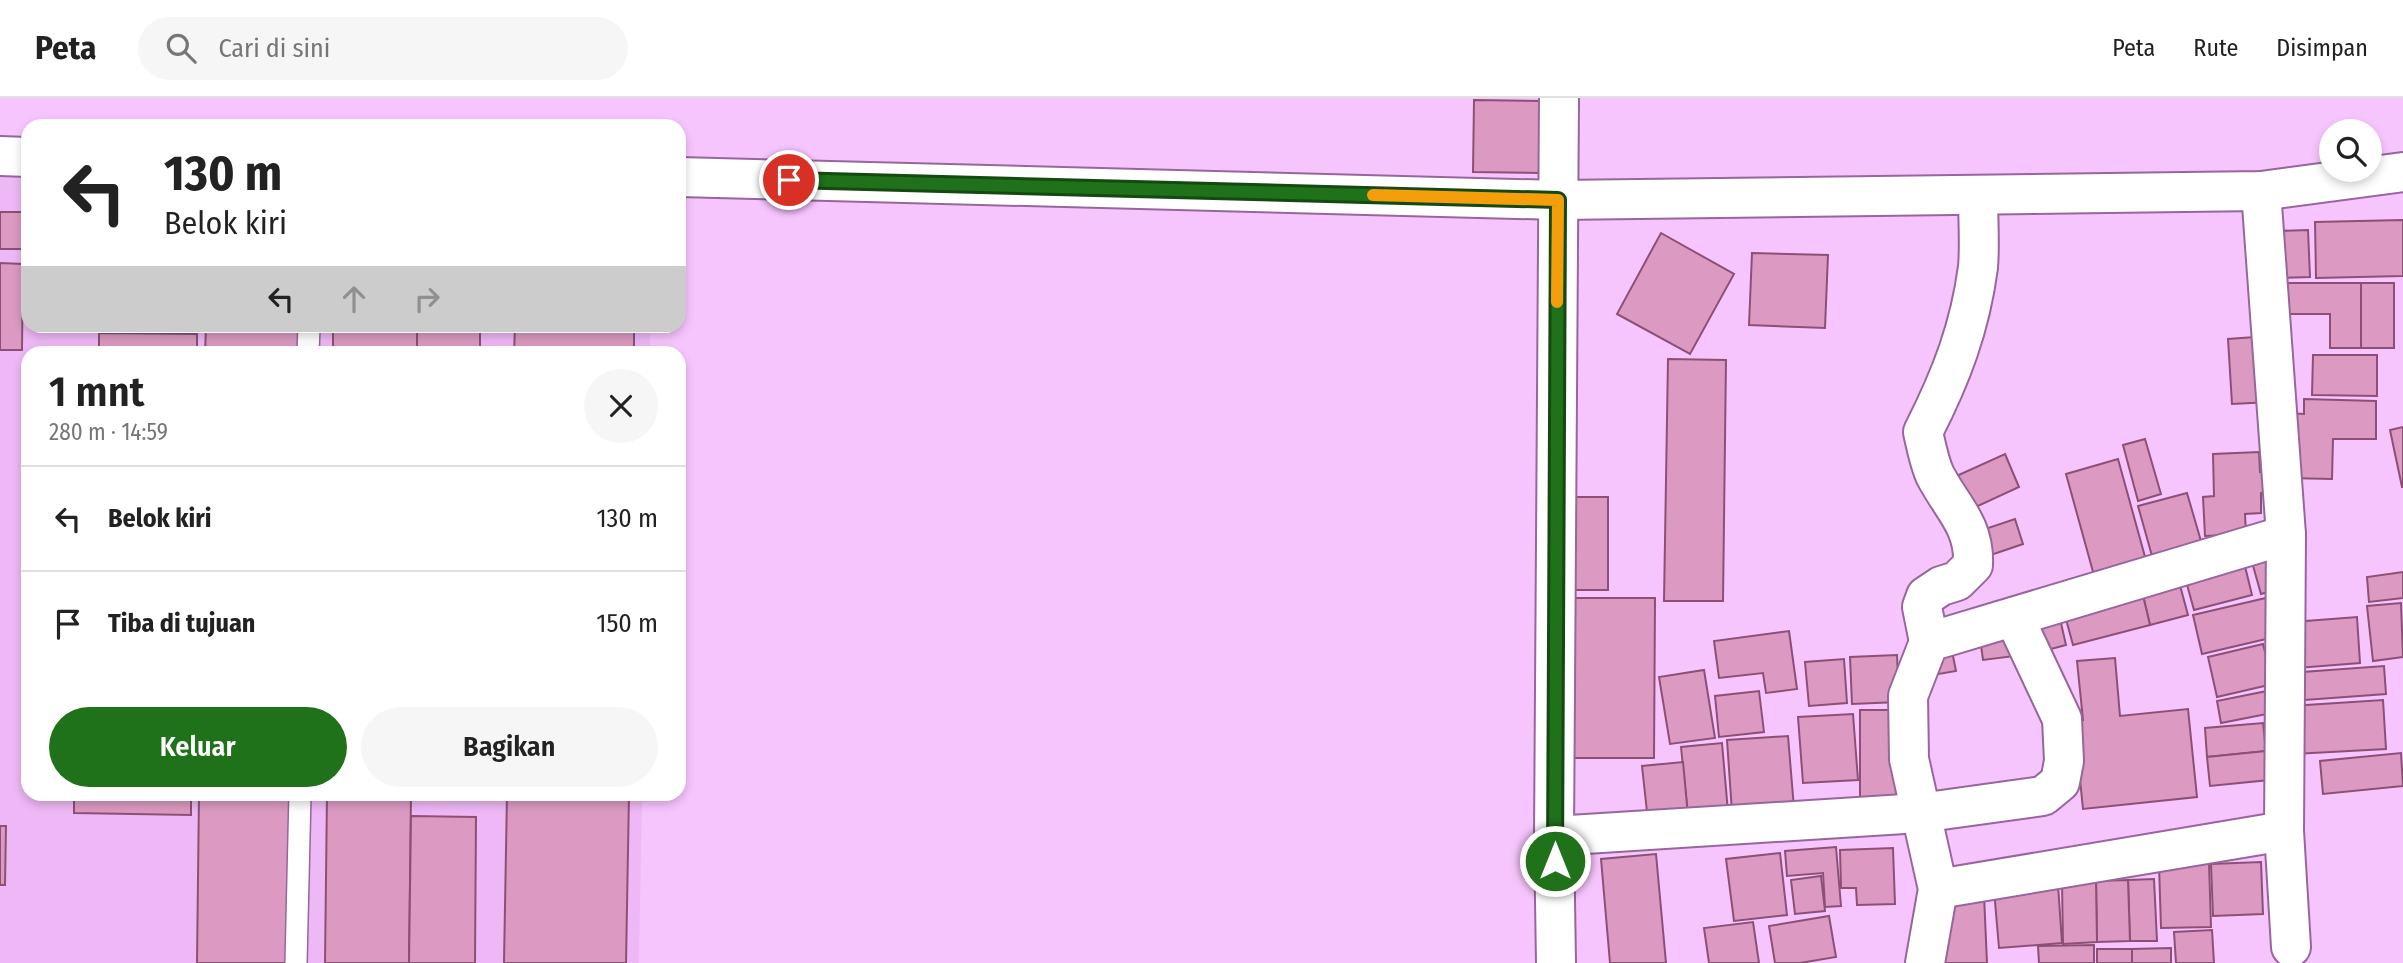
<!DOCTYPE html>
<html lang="id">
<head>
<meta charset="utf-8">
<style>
	:root { --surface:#fff; --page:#f6f6f6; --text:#222; --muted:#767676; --line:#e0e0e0; --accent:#1f711a }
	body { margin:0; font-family:"Fira Sans Condensed",sans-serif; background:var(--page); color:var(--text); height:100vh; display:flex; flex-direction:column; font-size:26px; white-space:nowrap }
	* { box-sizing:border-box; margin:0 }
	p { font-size:23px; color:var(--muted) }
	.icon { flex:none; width:38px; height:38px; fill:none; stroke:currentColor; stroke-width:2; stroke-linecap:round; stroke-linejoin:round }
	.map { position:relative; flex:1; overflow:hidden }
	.drawer { position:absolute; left:21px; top:248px; width:665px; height:455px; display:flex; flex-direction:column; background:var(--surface); border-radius:21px; box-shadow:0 4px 10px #0003 }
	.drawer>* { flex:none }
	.guide { position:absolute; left:21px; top:21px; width:665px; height:214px; border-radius:21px; box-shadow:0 4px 10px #0003; background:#fff; color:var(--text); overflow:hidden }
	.buttons { position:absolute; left:2319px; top:21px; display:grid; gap:14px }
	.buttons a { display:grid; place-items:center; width:63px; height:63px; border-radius:50%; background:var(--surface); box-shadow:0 4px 10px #0003; font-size:35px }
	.pin { position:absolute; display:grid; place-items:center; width:60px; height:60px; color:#fff; margin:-30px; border:4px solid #fff; border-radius:50%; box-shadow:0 2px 7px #0007 }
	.me { position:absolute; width:77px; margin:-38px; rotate:0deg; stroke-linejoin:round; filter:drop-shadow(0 0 5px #0008) }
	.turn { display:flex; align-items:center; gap:24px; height:147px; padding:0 28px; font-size:32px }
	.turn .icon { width:91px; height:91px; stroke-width:2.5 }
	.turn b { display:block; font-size:49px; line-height:60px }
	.lanes { display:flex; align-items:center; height:66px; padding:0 28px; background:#0003; justify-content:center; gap:35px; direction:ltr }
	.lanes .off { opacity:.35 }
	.round { display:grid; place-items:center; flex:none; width:74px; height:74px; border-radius:37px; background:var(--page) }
	.headline { display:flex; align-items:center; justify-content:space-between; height:119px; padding:0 28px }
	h1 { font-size:42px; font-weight:600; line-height:52px }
	.primary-button { display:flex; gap:14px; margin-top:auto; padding:14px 28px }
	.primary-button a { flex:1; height:80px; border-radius:42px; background:var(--accent); color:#fff; font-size:28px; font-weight:600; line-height:80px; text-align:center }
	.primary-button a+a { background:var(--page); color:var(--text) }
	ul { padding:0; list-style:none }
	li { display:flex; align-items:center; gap:21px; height:105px; padding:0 28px; border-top:2px solid var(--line) }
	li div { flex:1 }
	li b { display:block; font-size:26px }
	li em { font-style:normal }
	header { display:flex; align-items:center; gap:42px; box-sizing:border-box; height:98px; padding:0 35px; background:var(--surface); border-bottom:2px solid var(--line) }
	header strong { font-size:33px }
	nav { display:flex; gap:38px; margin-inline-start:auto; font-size:24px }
	.search { width:490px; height:63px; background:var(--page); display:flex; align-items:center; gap:18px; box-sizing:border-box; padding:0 24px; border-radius:38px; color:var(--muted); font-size:26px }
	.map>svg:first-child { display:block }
	.built { fill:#eeb8f6 }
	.building { fill:#dc9ac2; stroke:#8c5076; stroke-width:2 }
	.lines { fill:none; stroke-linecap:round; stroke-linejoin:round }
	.service-casing { stroke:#95679b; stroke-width:24 }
	.minor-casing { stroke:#95679b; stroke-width:42 }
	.tertiary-casing { stroke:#95679b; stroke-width:42 }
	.service { stroke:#fff; stroke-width:21 }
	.minor { stroke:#fff; stroke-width:38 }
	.tertiary { stroke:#fff; stroke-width:38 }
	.route-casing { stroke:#144911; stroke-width:18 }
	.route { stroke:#1f711a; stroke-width:12 }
	.slow { stroke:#f59e0b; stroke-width:12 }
</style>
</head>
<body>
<header>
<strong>Peta</strong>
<div class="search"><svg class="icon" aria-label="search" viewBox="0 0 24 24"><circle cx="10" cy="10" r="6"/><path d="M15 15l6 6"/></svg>Cari di sini</div>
<nav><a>Peta</a><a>Rute</a><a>Disimpan</a></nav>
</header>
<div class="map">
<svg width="2403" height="865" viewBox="0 0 2403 865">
	<rect width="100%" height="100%" fill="#f7c5fe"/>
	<!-- built -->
	<polygon class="built" points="0,58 28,59 28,228 650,228 650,256 28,256 28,696 642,697 639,865 0,865"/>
	<!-- building -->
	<g class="building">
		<polygon points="1474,2 1543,3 1543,75 1473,74"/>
		<rect x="0" y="114" width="25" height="37"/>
		<polygon points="2403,122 2403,178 2316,180 2315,124"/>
		<polygon points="2308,132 2310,179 2277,180 2276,133"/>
		<polygon points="1661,135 1734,176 1690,256 1617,216"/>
		<polygon points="1752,155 1828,157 1825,230 1749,227"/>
		<polygon points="0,165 23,166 22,252 0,252"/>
		<polygon points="2276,185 2361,185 2361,250 2330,250 2330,216 2276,216"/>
		<rect x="2361" y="185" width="33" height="65"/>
		<polygon points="206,228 301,228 300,256 205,256"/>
		<rect x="333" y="228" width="84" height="28"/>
		<rect x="417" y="228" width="63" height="28"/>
		<polygon points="515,228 634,228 634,256 514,256"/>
		<polygon points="99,235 197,236 197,256 99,256"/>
		<polygon points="2268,238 2271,304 2232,306 2228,241"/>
		<polygon points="2313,257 2377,257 2377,298 2312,297"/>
		<polygon points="1668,261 1726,262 1723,503 1664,503"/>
		<polygon points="2304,301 2376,303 2376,341 2333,341 2332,381 2285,380 2286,315 2304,316"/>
		<polygon points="2403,329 2403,389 2402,389 2390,332"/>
		<polygon points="2145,341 2161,396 2138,403 2123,347"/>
		<polygon points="2259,354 2260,374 2272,374 2273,395 2261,395 2261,415 2245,416 2246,436 2205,438 2203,399 2214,398 2213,356"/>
		<polygon points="2005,356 2019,389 1967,413 1952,380"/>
		<polygon points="2118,361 2147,466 2095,481 2066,376"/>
		<polygon points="2187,395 2203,450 2154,465 2138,408"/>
		<rect x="1569" y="399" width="39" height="93"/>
		<polygon points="2015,421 2023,446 1982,460 1973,435"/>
		<polygon points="2269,452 2280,491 2261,496 2250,457"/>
		<polygon points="2242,456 2252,497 2194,512 2183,472"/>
		<polygon points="2403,474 2403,500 2369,504 2367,479"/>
		<polygon points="2178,480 2188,517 2150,527 2141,489"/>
		<polygon points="2141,489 2150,527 2073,547 2063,510"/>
		<polygon points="2270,499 2279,538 2202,556 2193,517"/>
		<polygon points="1563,500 1655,500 1654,660 1562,660"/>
		<polygon points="2401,505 2403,559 2373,563 2367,508"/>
		<polygon points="2058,512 2066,547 2032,556 2024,521"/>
		<polygon points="2357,519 2360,565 2297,570 2293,524"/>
		<polygon points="2012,529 2015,558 1983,562 1979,533"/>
		<polygon points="1789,533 1797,591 1766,595 1763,575 1719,580 1714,543"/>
		<polygon points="2263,546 2273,586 2217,599 2208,559"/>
		<polygon points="1951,548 1956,573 1933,577"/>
		<polygon points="1897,557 1899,604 1852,606 1850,559"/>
		<polygon points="2115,560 2120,618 2188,611 2197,699 2083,711 2074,622 2083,622 2077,563"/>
		<polygon points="1844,561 1847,605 1809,608 1805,564"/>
		<polygon points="2384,568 2386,596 2291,603 2289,575"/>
		<polygon points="1704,572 1715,640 1670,646 1659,579"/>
		<polygon points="1759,593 1764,634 1719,639 1715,598"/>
		<polygon points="2267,593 2272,615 2221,625 2217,603"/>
		<polygon points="2383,602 2386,651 2294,656 2291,608"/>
		<rect x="1860" y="612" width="43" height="88"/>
		<polygon points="1853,616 1858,682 1803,685 1798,619"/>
		<polygon points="2263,625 2266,653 2207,659 2205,630"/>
		<polygon points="1788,638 1794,710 1732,714 1727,642"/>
		<polygon points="1722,645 1728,714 1688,718 1681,649"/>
		<polygon points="2266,653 2269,682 2210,688 2207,659"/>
		<polygon points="2401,655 2403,688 2323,696 2320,663"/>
		<polygon points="1683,664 1688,718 1648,723 1642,668"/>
		<polygon points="74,696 191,696 191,717 74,715"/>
		<polygon points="199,696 294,696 292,865 197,865"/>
		<polygon points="327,696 411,696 409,865 325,865"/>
		<polygon points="507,696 629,696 626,865 504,865"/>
		<polygon points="411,718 476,719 475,865 409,865"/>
		<polygon points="0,728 6,728 5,787 0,787"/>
		<polygon points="1836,749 1841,808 1825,809 1823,775 1787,778 1785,753"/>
		<polygon points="1893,750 1895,806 1857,807 1856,790 1841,790 1840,752"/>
		<polygon points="1780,755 1787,817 1734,823 1726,761"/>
		<polygon points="1656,756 1666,865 1610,865 1601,761"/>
		<polygon points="2261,764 2263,816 2213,818 2211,766"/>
		<polygon points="2209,765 2211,829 2161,830 2159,767"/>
		<polygon points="1821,778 1825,813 1795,816 1791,782"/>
		<polygon points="2154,781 2157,843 2130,843 2128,782"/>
		<polygon points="2128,782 2130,843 2097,844 2096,783"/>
		<polygon points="2096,783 2097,844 2063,846 2062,784"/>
		<polygon points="2058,787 2062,845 1999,850 1994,792"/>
		<polygon points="1984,797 1987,865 1941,865 1939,799"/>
		<polygon points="1829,818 1836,859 1800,865 1775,865 1769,828"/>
		<polygon points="1753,824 1759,865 1709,865 1704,830"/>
		<polygon points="2212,832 2214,865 2176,865 2174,834"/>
		<polygon points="2094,847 2094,865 2039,865 2038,848"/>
		<polygon points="2171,850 2171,865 2132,865 2132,851"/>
		<rect x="2097" y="851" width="35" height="14"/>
	</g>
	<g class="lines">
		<!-- service casing -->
		<g class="service-casing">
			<g id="service">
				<polyline points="308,256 309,228"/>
				<polyline points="296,865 300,696"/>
			</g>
		</g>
		<!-- minor casing -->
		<g class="minor-casing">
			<g id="minor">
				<polyline points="2261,93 2286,437 2284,733 2291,849"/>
				<path d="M 1929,544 L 1922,509 L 1926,498 L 1941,488 L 1957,483 L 1973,467 C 1975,427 1952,410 1935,377 C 1929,364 1926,347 1923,334 C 1951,279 1970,230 1978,169 C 1980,146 1978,121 1978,98"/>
				<polyline points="1554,738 1920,715 2043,698 2060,684 2064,663 2062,621 2014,519"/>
				<polyline points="1938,791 2284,733"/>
				<polyline points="1556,865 1554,738 1559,0"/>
				<polyline points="1925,865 1938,791 1909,661 1908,598 1929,544 2286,437"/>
			</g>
		</g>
		<!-- tertiary casing -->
		<g class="tertiary-casing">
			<g id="tertiary">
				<polyline points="0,58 28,59"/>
				<polyline points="679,79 1558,102 2261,93 2403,74"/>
			</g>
		</g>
		<!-- service -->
		<use href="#service" class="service"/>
		<!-- minor -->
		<use href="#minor" class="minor"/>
		<!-- tertiary -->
		<use href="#tertiary" class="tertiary"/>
	</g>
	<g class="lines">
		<!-- route casing -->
		<g class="route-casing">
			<polyline id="route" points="789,82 1558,102 1555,763"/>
		</g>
		<!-- route -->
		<use href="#route" class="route"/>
		<!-- slow -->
		<polyline class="slow" points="1373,97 1558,102 1557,204"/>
	</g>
</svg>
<div class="buttons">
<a><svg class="icon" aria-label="search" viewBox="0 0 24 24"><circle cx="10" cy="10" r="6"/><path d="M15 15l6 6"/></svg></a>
</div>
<div class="pin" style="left:789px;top:82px;background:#d93025"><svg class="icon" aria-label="arrive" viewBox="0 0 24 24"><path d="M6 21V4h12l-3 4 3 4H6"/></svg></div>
<svg class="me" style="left:1555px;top:763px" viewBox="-20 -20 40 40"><circle r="17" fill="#1f711a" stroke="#fff" stroke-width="3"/><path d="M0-11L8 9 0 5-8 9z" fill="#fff"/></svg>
<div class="guide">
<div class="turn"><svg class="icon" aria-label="left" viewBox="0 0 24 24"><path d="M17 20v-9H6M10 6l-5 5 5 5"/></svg><div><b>130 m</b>Belok kiri</div></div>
<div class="lanes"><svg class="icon" aria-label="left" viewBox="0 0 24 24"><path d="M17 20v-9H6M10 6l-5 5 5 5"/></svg><svg class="icon off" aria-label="ahead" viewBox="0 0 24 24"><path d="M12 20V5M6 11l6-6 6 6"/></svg><svg class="icon off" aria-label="right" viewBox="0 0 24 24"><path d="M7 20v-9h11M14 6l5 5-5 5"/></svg></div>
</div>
<section class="drawer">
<div class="headline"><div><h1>1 mnt</h1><p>280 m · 14:59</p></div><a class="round"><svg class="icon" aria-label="close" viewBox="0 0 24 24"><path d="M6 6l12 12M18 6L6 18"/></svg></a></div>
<ul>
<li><svg class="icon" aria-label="left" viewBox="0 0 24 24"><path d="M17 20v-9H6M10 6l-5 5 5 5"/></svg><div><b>Belok kiri</b></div><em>130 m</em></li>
<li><svg class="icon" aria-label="arrive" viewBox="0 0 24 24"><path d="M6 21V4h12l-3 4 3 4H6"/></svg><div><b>Tiba di tujuan</b></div><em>150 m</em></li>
</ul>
<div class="primary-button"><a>Keluar</a><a>Bagikan</a></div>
</section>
</div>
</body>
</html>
